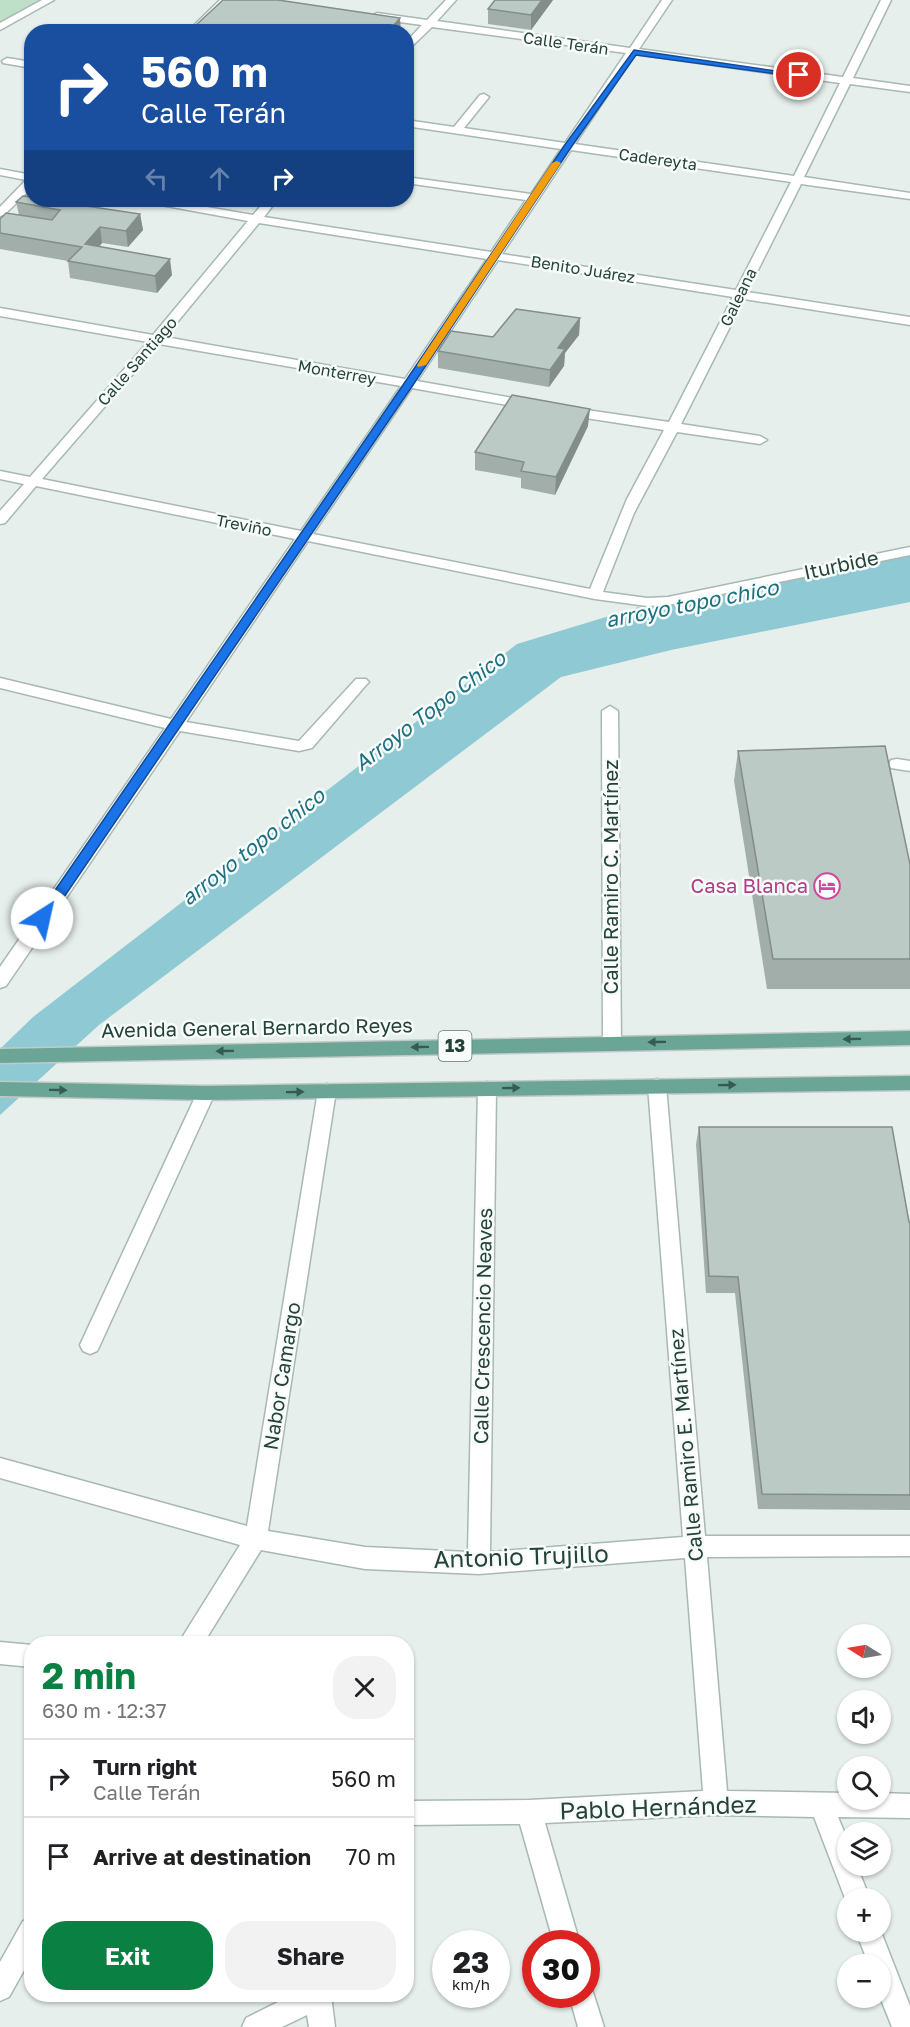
<!DOCTYPE html>
<html lang="en">
<head>
<meta charset="utf-8">
<style>
	:root { --surface:#fff; --page:#f2f2f2; --text:#202124; --muted:#757577; --line:#e0e0e0; --accent:#0b8043 }
	body { margin:0; font-family:"Golos Text",sans-serif; background:var(--page); color:var(--text); height:100vh; display:flex; flex-direction:column; font-size:22px; white-space:nowrap }
	* { box-sizing:border-box; margin:0 }
	p { font-size:20px; color:var(--muted) }
	.icon { flex:none; width:33px; height:33px; fill:none; stroke:currentColor; stroke-width:2; stroke-linecap:round; stroke-linejoin:round }
	.map { position:relative; flex:1; overflow:hidden }
	.side { position:absolute; left:24px; top:1636px; width:390px; height:366px; display:flex; flex-direction:column; background:var(--surface); border-radius:24px; box-shadow:0 2px 4px #0004 }
	.side>* { flex:none }
	.banner { position:absolute; left:24px; top:24px; width:390px; height:183px; border-radius:24px; box-shadow:0 2px 4px #0004; background:#1a4fa0; color:#fff; overflow:hidden }
	.needle { width:39px; rotate:281deg }
	.buttons { position:absolute; left:837px; top:1624px; display:grid; gap:12px }
	.buttons a { display:grid; place-items:center; width:54px; height:54px; border-radius:50%; background:var(--surface); box-shadow:0 2px 4px #0004; font-size:30px }
	.speed { position:absolute; left:432px; top:1930px; display:flex; gap:12px; font-size:30px; font-weight:700; text-align:center }
	.speed>* { display:grid; place-content:center; width:78px; height:78px; border-radius:50%; background:var(--surface); box-shadow:0 2px 4px #0004; line-height:1 }
	.speed small { font-size:15px; font-weight:400 }
	.speed .limit { border:9px solid #d22; background:#fff; color:#111 }
	.pin { position:absolute; display:grid; place-items:center; width:51px; height:51px; color:#fff; margin:-26px; border:3px solid #fff; border-radius:50%; box-shadow:0 2px 6px #0007 }
	.me { position:absolute; width:66px; margin:-33px; rotate:35deg; stroke-linejoin:round; filter:drop-shadow(0 0 4px #0008) }
	.turn { display:flex; align-items:center; gap:21px; height:126px; padding:0 18px; font-size:27px }
	.turn .icon { width:78px; height:78px; stroke-width:2.5 }
	.turn b { display:block; font-size:42px; line-height:51px }
	.lanes { display:flex; align-items:center; height:57px; padding:0 18px; background:#0003; justify-content:center; gap:30px; direction:ltr }
	.lanes .off { opacity:.35 }
	.round { display:grid; place-items:center; flex:none; width:63px; height:63px; border-radius:24px; background:var(--page) }
	.summary { display:flex; align-items:center; justify-content:space-between; height:102px; padding:0 18px }
	h1 { font-size:36px; font-weight:700; line-height:45px; color:var(--accent) }
	.button { display:flex; gap:12px; margin-top:auto; padding:12px 18px }
	.button a { flex:1; height:69px; border-radius:24px; background:var(--accent); color:#fff; font-size:24px; font-weight:700; line-height:69px; text-align:center }
	.button a+a { background:var(--page); color:var(--text) }
	ul { padding:0; list-style:none }
	li { display:flex; align-items:center; gap:18px; height:78px; padding:0 18px; border-top:2px solid var(--line) }
	li div { flex:1 }
	li b { display:block; font-size:22px }
	li em { font-style:normal }
	.map>svg:first-child { display:block }
	.green { fill:#bfe0c8 }
	.water { fill:#8ec9d4 }
	.lines { fill:none; stroke-linecap:round; stroke-linejoin:round }
	.minor-casing { stroke:#a8b8b2; stroke-width:3 }
	.primary-casing { stroke:#c2cac8; stroke-width:3 }
	.minor { fill:#fff; fill-rule:evenodd }
	.primary { fill:#6aa596; fill-rule:evenodd }
	.wall { fill:#a1aea9 }
	.shaded-wall { fill:#838d89 }
	.building { fill:#bbcac4; stroke:#838d89; stroke-width:1.5 }
	.oneway { fill:#365b51 }
	.route { fill:#1a73e8; stroke:#114b97; stroke-width:1.5 }
	.slow { fill:#f59e0b }
	.labels { text-anchor:middle; stroke-width:5; stroke-linejoin:round; paint-order:stroke }
	.far-street-label { font-size:16px; fill:#24423a; stroke:#f7fbf9 }
	.shield { fill:#f7fbf9; stroke:#637a73; stroke-width:1.5 }
	.shield-label { font-size:18px; font-weight:bold; fill:#24423a }
	.street-label { font-size:20px; fill:#24423a; stroke:#f7fbf9 }
	.hotel-label { font-size:20px; fill:#b23c85; stroke:#f7fbf9; text-anchor:end }
	.water-label { font-size:21px; font-style:italic; fill:#1c6f80; stroke:#f7fbf9 }
	.near-street-label { font-size:24px; fill:#24423a; stroke:#f7fbf9 }
</style>
</head>
<body>
<div class="map">
<svg width="910" height="2027" viewBox="0 0 910 2027">
	<rect width="100%" height="100%" fill="#e6efeb"/>
	<!-- green -->
	<polygon class="green" points="0,0 49,0 0,27"/>
	<!-- water -->
	<polygon class="water" points="910,550 910,602 671,650 561,677 99,1025 0,1115 0,1049 33,1017 517,644 652,603"/>
	<g class="lines">
		<!-- minor casing -->
		<g class="minor-casing">
			<g id="minor">
				<polygon points="42,0 54,0 0,30 0,23"/>
				<polygon points="220,0 231,0 198,32 187,32"/>
				<path d="M 446,0 L 456,0 L 437,21 L 630,48 L 662,0 L 672,0 L 639,49 L 843,77 L 881,0 L 891,0 L 853,78 L 910,86 L 910,92 L 850,84 L 804,177 L 910,193 L 910,199 L 801,184 L 747,292 L 910,317 L 910,325 L 744,299 L 681,424 L 760,436 L 767,440 L 760,444 L 677,432 L 634,513 L 603,592 L 647,598 L 668,597 L 910,547 L 910,555 L 668,605 L 647,606 L 595,599 L 308,541 L 186,722 L 299,741 L 356,679 L 366,679 L 369,682 L 366,685 L 312,748 L 299,751 L 180,731 L 6,986 L 0,988 L 0,967 L 165,728 L 0,688 L 0,678 L 171,719 L 295,539 L 36,486 L 5,523 L 0,524 L 0,511 L 24,484 L 0,479 L 0,471 L 30,477 L 148,342 L 0,316 L 0,308 L 153,335 L 248,221 L 150,203 L 145,200 L 166,200 L 253,215 L 266,200 L 277,200 L 264,217 L 491,252 L 526,200 L 406,183 L 406,177 L 531,194 L 561,149 L 406,126 L 406,120 L 454,127 L 480,95 L 484,94 L 489,97 L 464,128 L 565,143 L 626,53 L 432,27 L 406,52 L 406,42 L 422,25 L 377,19 L 372,16 L 377,13 L 427,20 ZM 635,54 L 840,83 L 794,176 L 575,144 ZM 571,150 L 791,182 L 736,290 L 502,254 ZM 259,223 L 487,259 L 405,379 L 165,337 ZM 498,260 L 733,297 L 669,422 L 566,407 L 559,411 L 566,415 L 664,430 L 627,499 L 590,589 L 313,534 L 412,388 L 530,409 L 537,405 L 530,401 L 417,381 ZM 159,344 L 401,386 L 301,531 L 42,479 Z"/>
				<polygon points="7,58 32,62 32,68 3,63 2,61"/>
				<polygon points="0,169 32,175 32,188 4,215 0,216 0,207 26,180 0,175"/>
				<polygon points="610,706 618,711 621,1043 618,1048 612,1050 606,1048 603,1043 602,711"/>
				<polygon points="897,759 910,761 910,771 891,768 889,764 891,760"/>
				<polygon points="657,1079 664,1081 666,1086 705,1536 910,1536 910,1556 707,1557 727,1791 848,1793 848,1800 880,1800 880,1793 910,1794 910,1818 838,1817 848,1841 848,1866 857,1866 870,1899 848,1899 848,1906 814,1817 716,1815 545,1823 580,1944 554,1944 520,1824 406,1825 406,1801 529,1800 703,1791 685,1558 479,1574 365,1569 261,1550 203,1644 178,1644 240,1545 0,1478 0,1458 247,1526 318,1091 320,1086 327,1084 334,1086 336,1091 268,1531 365,1547 468,1552 478,1089 480,1084 487,1082 494,1084 496,1089 490,1552 683,1537 648,1086 650,1081"/>
				<polygon points="206,1086 213,1088 215,1093 100,1345 97,1351 90,1354 83,1351 80,1345 197,1093 199,1088"/>
				<polygon points="0,1642 32,1645 32,1667 0,1664"/>
				<polygon points="32,1917 32,1956 9,1997 0,2001 0,1962 23,1921"/>
				<polygon points="880,1929 910,2006 910,2027 892,2027 880,1997 880,1965 869,1965 856,1932 880,1932"/>
				<polygon points="586,1984 591,1986 604,2027 578,2027 569,1995 586,1995"/>
				<polygon points="292,1995 331,1995 335,2027 309,2027 307,2015 282,2027 242,2027 246,2018"/>
			</g>
		</g>
		<!-- primary casing -->
		<g class="primary-casing">
			<g id="primary">
				<polygon points="910,1031 910,1045 0,1063 0,1049"/>
				<polygon points="910,1076 910,1090 206,1100 0,1096 0,1082 206,1086"/>
			</g>
		</g>
		<!-- minor -->
		<use href="#minor" class="minor"/>
		<!-- primary -->
		<use href="#primary" class="primary"/>
	</g>
	<!-- wall -->
	<g class="wall">
		<polygon points="553,0 531,30 488,24 488,9"/>
		<polygon points="196,25 401,32 197,32"/>
		<polygon points="16,202 140,214 143,230 128,247 102,243 100,246 172,275 157,293 70,278 68,261 0,249 0,219 19,215"/>
		<polygon points="580,318 579,335 565,353 564,366 549,387 438,368 438,351 493,337"/>
		<polygon points="588,426 555,495 521,488 521,478 475,470 475,452"/>
		<polygon points="738,751 910,864 910,989 767,989 734,781"/>
		<polygon points="699,1127 910,1222 910,1510 758,1509 735,1293 706,1293 696,1144"/>
	</g>
	<!-- shaded-wall -->
	<g class="shaded-wall">
		<polygon points="542,0 553,0 531,30 531,15"/>
		<polygon points="400,18 401,32 388,32"/>
		<polygon points="140,214 143,230 128,247 126,231"/>
		<polygon points="100,227 102,243 88,260 85,244"/>
		<polygon points="170,259 172,275 157,293 155,276"/>
		<polygon points="580,318 579,335 565,353 564,366 549,387 550,370 558,348"/>
		<polygon points="590,409 588,426 555,495 556,477"/>
	</g>
	<!-- building -->
	<g class="building">
		<polygon points="223,0 278,0 400,18 388,32 232,32 196,25"/>
		<polygon points="495,0 542,0 531,15 488,9"/>
		<polygon points="23,196 32,197 32,200 46,200 140,214 126,231 100,227 85,244 170,259 155,276 68,261 82,247 0,233 0,219 6,213 52,220 60,210 16,202"/>
		<polygon points="516,309 580,318 558,348 565,349 550,370 438,351 451,331 493,337"/>
		<polygon points="512,395 590,409 556,477 521,471 524,462 475,452"/>
		<polygon points="885,746 910,864 910,959 773,959 738,751"/>
		<polygon points="699,1127 892,1127 909,1222 910,1222 910,1495 762,1494 738,1277 709,1276"/>
	</g>
	<!-- one-way arrows -->
	<defs><path id="oneway-solid" d="M-6-.8H1V-3.2L6.5 0L1 3.2V.8H-6Z" transform="scale(1.5)"/></defs>
	<g class="oneway">
		<use href="#oneway-solid" transform="translate(852 1039) rotate(179)"/>
		<use href="#oneway-solid" transform="translate(657 1042) rotate(179)"/>
		<use href="#oneway-solid" transform="translate(420 1047) rotate(179)"/>
		<use href="#oneway-solid" transform="translate(225 1051) rotate(179)"/>
		<use href="#oneway-solid" transform="translate(727 1085) rotate(-1)"/>
		<use href="#oneway-solid" transform="translate(511 1088) rotate(-1)"/>
		<use href="#oneway-solid" transform="translate(58 1090) rotate(1)"/>
		<use href="#oneway-solid" transform="translate(295 1092) rotate(-1)"/>
	</g>
	<!-- route -->
	<polygon class="route" points="634,50 803,75 799,77 636,55 572,146 413,385 47,922 38,922 36,918 38,915 403,385 564,146"/>
	<!-- slow -->
	<polygon class="slow" points="557,161 561,163 426,365 418,367 417,365 552,163"/>
	<!-- icons -->
	<defs>
		<g id="hotel-ring" transform="scale(1.35)"><circle r="9.5" fill="#f7fbf9" stroke="#d1479c" stroke-width="1.5"/><path d="M-6-4.5h1.5V1H6V5H4.5V3h-9V5H-6ZM-4 0a1.8 1.8 0 1 1 3.6 0ZM.5 0V-2.5h3Q6-2.5 6 0Z" fill="#d1479c"/></g>
	</defs>
	<g fill-rule="evenodd">
		<use href="#hotel-ring" x="827" y="886"/>
	</g>
	<g class="labels">
		<!-- far-street labels -->
		<g class="far-street-label">
			<text transform="translate(566 43) rotate(8)" y="6">Calle Terán</text>
			<text transform="translate(658 159) rotate(8)" y="6">Cadereyta</text>
			<text transform="translate(583 269) rotate(9)" y="6">Benito Juárez</text>
			<text transform="translate(738 297) rotate(-64)" y="6">Galeana</text>
			<text transform="translate(137 361) rotate(-49)" y="6">Calle Santiago</text>
			<text transform="translate(337 372) rotate(10)" y="6">Monterrey</text>
			<text transform="translate(244 525) rotate(11)" y="6">Treviño</text>
		</g>
		<!-- shield labels -->
		<rect class="shield" x="438.5" y="1031" width="33" height="30" rx="4.5"/>
		<g class="shield-label">
			<text x="455" y="1052">13</text>
		</g>
		<!-- street labels -->
		<g class="street-label">
			<text transform="translate(841 565) rotate(-12)" y="7">Iturbide</text>
			<text transform="translate(611 877) rotate(-90)" y="7">Calle Ramiro C. Martínez</text>
			<text transform="translate(257 1028) rotate(-1)" y="7">Avenida General Bernardo Reyes</text>
			<text transform="translate(483 1326) rotate(-89)" y="7">Calle Crescencio Neaves</text>
			<text transform="translate(282 1376) rotate(-81)" y="7">Nabor Camargo</text>
			<text transform="translate(686 1445) rotate(-95)" y="7">Calle Ramiro E. Martínez</text>
		</g>
		<!-- hotel labels -->
		<g class="hotel-label">
			<text x="808" y="893">Casa Blanca</text>
		</g>
		<!-- water labels -->
		<g class="water-label">
			<text transform="translate(692 604) rotate(-11)" y="7">arroyo topo chico</text>
			<text transform="translate(430 711) rotate(-37)" y="7">Arroyo Topo Chico</text>
			<text transform="translate(253 847) rotate(-38)" y="7">arroyo topo chico</text>
		</g>
		<!-- near-street labels -->
		<g class="near-street-label">
			<text transform="translate(521 1557) rotate(-2)" y="8">Antonio Trujillo</text>
			<text transform="translate(658 1808) rotate(-2)" y="8">Pablo Hernández</text>
		</g>
	</g>
</svg>
<div class="buttons">
<a><svg class="needle" viewBox="-14 -14 28 28"><path d="M0-13l5 13h-10z" fill="#e53935"/><path d="M0 13l5-13h-10z" fill="#757577"/></svg></a>
<a><svg class="icon" aria-label="sound" viewBox="0 0 24 24"><path d="M4 9h4l5-4v14l-5-4H4zM17 9q2 3 0 6"/></svg></a>
<a><svg class="icon" aria-label="search" viewBox="0 0 24 24"><circle cx="10" cy="10" r="6"/><path d="M15 15l6 6"/></svg></a>
<a><svg class="icon" aria-label="layers" viewBox="0 0 24 24"><path d="M12 4l9 5-9 5-9-5zM3 14l9 5 9-5"/></svg></a>
<a>+</a>
<a>−</a>
</div>
<div class="speed"><div>23<small>km/h</small></div><div class="limit">30</div></div>
<div class="pin" style="left:799px;top:75px;background:#d93025"><svg class="icon" aria-label="arrive" viewBox="0 0 24 24"><path d="M6 21V4h12l-3 4 3 4H6"/></svg></div>
<svg class="me" style="left:42px;top:918px" viewBox="-20 -20 40 40"><circle r="19" fill="#fff"/><path d="M0-13L10 11 0 6-10 11z" fill="#1a73e8"/></svg>
<div class="banner">
<div class="turn"><svg class="icon" aria-label="right" viewBox="0 0 24 24"><path d="M7 20v-9h11M14 6l5 5-5 5"/></svg><div><b>560 m</b>Calle Terán</div></div>
<div class="lanes"><svg class="icon off" aria-label="left" viewBox="0 0 24 24"><path d="M17 20v-9H6M10 6l-5 5 5 5"/></svg><svg class="icon off" aria-label="ahead" viewBox="0 0 24 24"><path d="M12 20V5M6 11l6-6 6 6"/></svg><svg class="icon" aria-label="right" viewBox="0 0 24 24"><path d="M7 20v-9h11M14 6l5 5-5 5"/></svg></div>
</div>
<section class="side">
<div class="summary"><div><h1>2 min</h1><p>630 m · 12:37</p></div><a class="round"><svg class="icon" aria-label="close" viewBox="0 0 24 24"><path d="M6 6l12 12M18 6L6 18"/></svg></a></div>
<ul>
<li><svg class="icon" aria-label="right" viewBox="0 0 24 24"><path d="M7 20v-9h11M14 6l5 5-5 5"/></svg><div><b>Turn right</b><p>Calle Terán</p></div><em>560 m</em></li>
<li><svg class="icon" aria-label="arrive" viewBox="0 0 24 24"><path d="M6 21V4h12l-3 4 3 4H6"/></svg><div><b>Arrive at destination</b></div><em>70 m</em></li>
</ul>
<div class="button"><a>Exit</a><a>Share</a></div>
</section>
</div>
</body>
</html>
